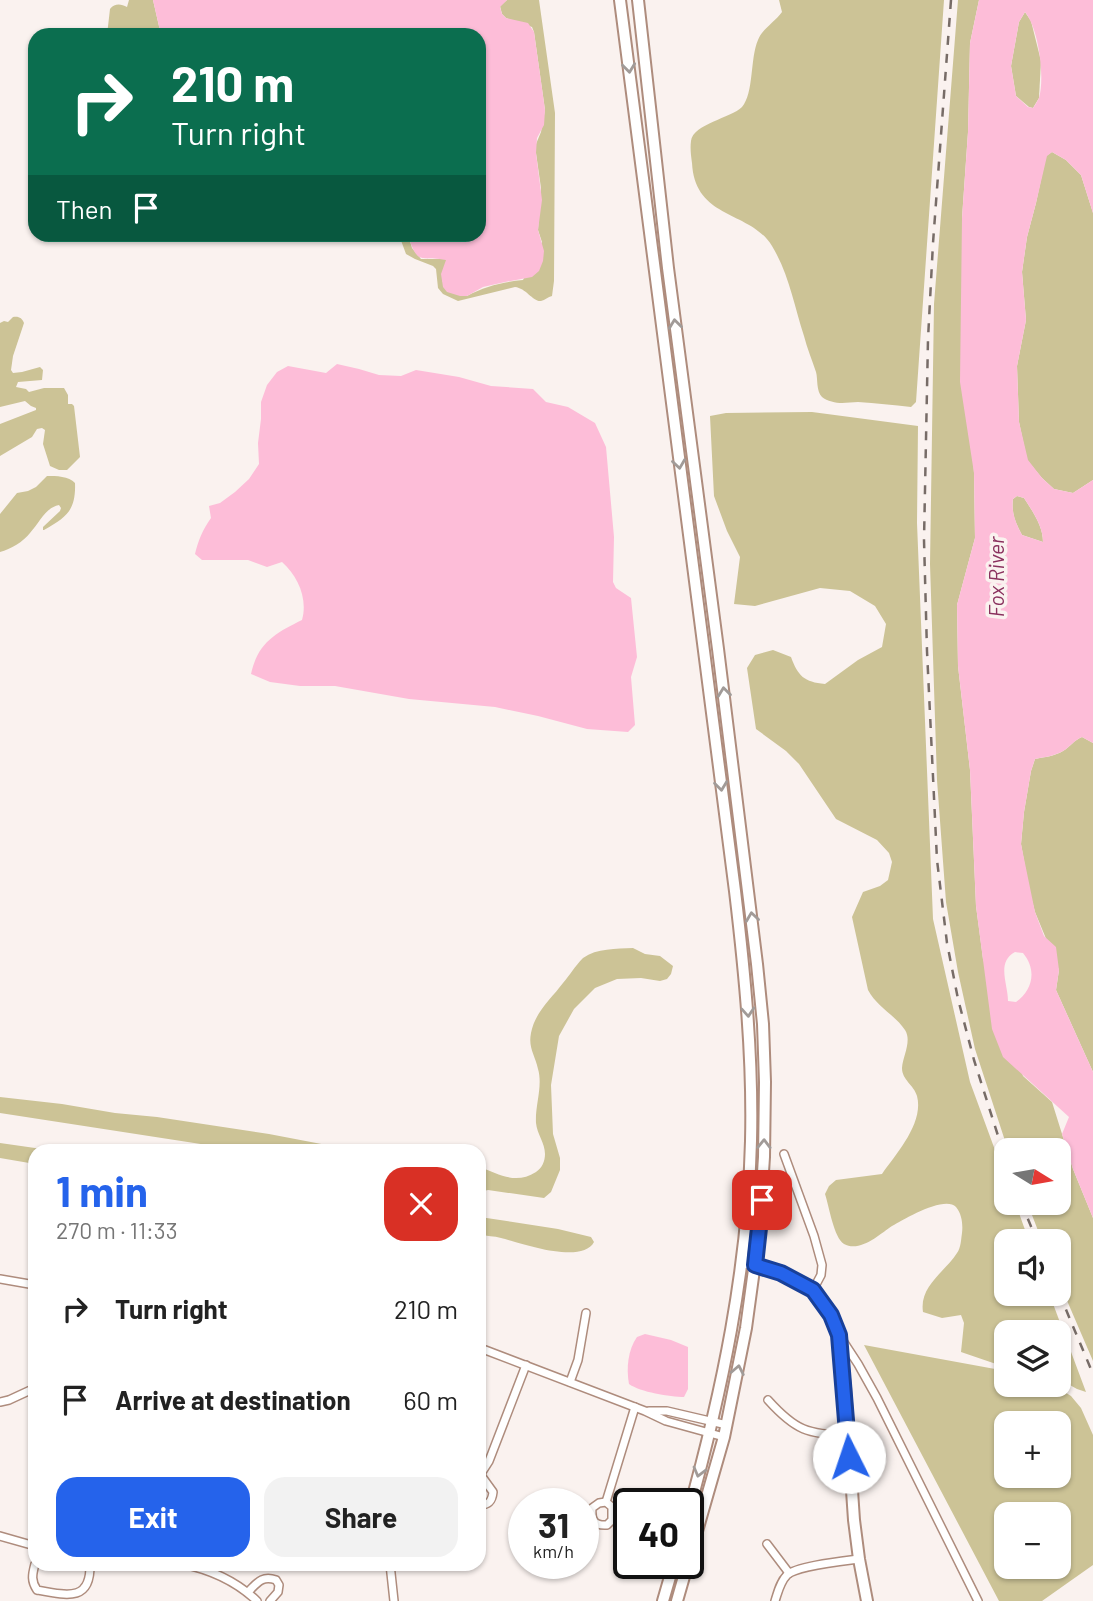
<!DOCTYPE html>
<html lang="en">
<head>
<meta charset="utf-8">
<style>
	:root { --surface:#fff; --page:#f2f2f2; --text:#222; --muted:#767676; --accent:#2563eb }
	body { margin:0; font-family:Barlow,sans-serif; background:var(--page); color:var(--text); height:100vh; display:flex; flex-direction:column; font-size:26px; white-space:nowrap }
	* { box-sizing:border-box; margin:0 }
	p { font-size:23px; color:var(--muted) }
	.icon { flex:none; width:38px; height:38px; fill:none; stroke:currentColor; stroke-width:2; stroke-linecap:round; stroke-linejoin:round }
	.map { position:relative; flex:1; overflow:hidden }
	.side { position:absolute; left:28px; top:1144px; width:458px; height:427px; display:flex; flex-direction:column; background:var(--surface); border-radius:21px; box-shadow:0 2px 5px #0004 }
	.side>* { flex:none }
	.top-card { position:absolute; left:28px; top:28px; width:458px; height:214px; border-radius:21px; box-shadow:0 2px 5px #0004; background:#0b6e4f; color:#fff; overflow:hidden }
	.needle { width:46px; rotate:101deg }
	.tools { position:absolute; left:994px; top:1138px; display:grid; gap:14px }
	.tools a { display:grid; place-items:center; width:77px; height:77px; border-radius:14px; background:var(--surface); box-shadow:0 2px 5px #0004; font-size:35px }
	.speed { position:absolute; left:508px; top:1488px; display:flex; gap:14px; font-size:35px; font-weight:700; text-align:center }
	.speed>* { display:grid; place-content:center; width:91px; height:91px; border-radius:50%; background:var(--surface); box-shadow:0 2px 5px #0004; line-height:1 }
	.speed small { font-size:18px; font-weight:400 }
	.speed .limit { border:4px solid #111; border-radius:10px; background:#fff; color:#111 }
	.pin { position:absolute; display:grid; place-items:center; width:60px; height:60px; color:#fff; margin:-30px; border-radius:14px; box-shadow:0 4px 10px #0006 }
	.me { position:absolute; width:77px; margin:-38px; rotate:356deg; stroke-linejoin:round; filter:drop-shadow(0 0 5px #0008) }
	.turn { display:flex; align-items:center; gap:24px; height:147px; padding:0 28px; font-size:32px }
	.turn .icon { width:91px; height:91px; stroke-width:2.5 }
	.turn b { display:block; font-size:49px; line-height:60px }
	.then { display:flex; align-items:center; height:66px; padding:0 28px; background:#0003; gap:14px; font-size:26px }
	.round { display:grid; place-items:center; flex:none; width:74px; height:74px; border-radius:21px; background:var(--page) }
	.headline { display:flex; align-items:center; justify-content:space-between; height:119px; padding:0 28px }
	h1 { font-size:42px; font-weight:700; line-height:52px; color:var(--accent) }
	.action { display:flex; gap:14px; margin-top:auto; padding:14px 28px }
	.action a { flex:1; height:80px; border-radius:21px; background:var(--accent); color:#fff; font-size:28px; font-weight:700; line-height:80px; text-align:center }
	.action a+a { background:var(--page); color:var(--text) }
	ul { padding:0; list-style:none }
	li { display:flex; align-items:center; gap:21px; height:91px; padding:0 28px }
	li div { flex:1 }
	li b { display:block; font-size:26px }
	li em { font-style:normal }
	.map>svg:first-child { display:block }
	.green { fill:#ccc396; fill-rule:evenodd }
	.water { fill:#fdbdd8; fill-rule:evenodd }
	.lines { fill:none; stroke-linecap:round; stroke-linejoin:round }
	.street-casing { stroke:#ae8c7d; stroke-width:10 }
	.secondary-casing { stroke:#ae8c7d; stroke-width:14 }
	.primary-casing { stroke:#ae8c7d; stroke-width:14 }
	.street { stroke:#fff; stroke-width:7 }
	.secondary { stroke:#fff; stroke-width:10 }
	.primary { stroke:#fff; stroke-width:10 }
	.rail { stroke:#776c67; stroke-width:2.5; stroke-dasharray:9 9; stroke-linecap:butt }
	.oneway { stroke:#a19b98 }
	.route-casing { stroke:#184099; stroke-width:18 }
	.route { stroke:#2563eb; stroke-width:12 }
	.labels { text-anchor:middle; stroke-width:7; stroke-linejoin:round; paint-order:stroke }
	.water-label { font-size:21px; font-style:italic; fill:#8a315e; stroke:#faf2ef }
</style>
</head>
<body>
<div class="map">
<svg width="1093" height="1601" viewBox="0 0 1093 1601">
	<rect width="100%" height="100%" fill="#faf2ef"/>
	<!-- green -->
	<g class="green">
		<path d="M 129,0 L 153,0 L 161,35 L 107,35 L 110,9 C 115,3 121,4 127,7 Z"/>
		<path d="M 507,0 L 539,0 L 555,113 L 554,281 L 552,296 C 548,297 545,300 541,301 C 533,302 526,288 515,287 L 458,301 L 443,294 L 438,288 L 436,269 L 433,266 L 415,259 L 406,254 L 399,235 L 408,235 L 412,248 L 421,259 L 445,259 L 447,260 L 442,274 L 442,281 L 467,296 C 485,286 503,282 523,280 L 542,242 L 538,230 L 541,188 L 536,153 L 536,144 L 541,132 L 545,110 L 534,32 L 532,27 L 506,18 L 502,14 L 500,6 Z"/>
		<path d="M 779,0 L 944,0 L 916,402 L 911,407 C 893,405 876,403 858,402 C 853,402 847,403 842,403 C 836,403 827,401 822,397 C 816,391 818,379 816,372 C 812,360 807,348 804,336 C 794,305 789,274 772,246 C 750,210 695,220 692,163 C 691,156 690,148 691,141 C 693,124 731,118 742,107 C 754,93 750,58 758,40 C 762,29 775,22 782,12 Z"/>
		<polygon points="958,0 979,0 970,43 968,132 962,218 974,473 975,538 957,605 958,666 970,770 976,906 983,959 1023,1076 1052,1102 1073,1169 1093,1218 1093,1361 1059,1282 1059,1241 1042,1241 1027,1202 1059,1202 1059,1150 1008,1150 975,1049 958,972 946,902 937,780 930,564 934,304"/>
		<polygon points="1025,12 1031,21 1041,61 1039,98 1033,108 1029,107 1016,96 1011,66 1019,22"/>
		<polygon points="1052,152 1066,160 1081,175 1093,213 1093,480 1073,493 1054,489 1042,478 1027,460 1019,422 1017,366 1026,320 1022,272 1027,237 1036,203 1046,156"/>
		<path d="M 13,317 C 19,316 22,318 24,323 L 13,356 L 11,370 L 13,373 L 22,372 L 40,367 L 43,370 L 42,380 L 18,382 L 16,387 L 26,389 L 29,392 L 44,388 L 64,388 L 68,395 L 68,404 L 72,404 L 74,406 L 80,457 L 67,470 L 59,470 L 50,466 L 43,444 L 45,430 L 42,428 L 37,429 L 32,437 L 0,456 L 0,424 L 36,410 L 36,408 L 31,406 L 25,401 L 0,407 L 0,323 L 4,321 L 8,322 Z"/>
		<path d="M 812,412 L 918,426 L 917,523 L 933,919 L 970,1082 L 1006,1180 L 1006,1202 L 1015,1202 L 1029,1241 L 1006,1241 L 1006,1293 L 1049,1293 L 1086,1392 L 1077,1389 L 1059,1379 L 1059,1332 L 1006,1332 L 1006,1363 L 999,1365 L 961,1352 L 964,1323 L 961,1315 L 942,1318 L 923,1312 C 919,1286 945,1272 957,1253 C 961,1248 961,1239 962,1233 C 963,1225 962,1214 956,1207 C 945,1195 904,1219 892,1226 C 880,1234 860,1253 844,1244 C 834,1238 829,1206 825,1194 L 829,1186 L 836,1180 L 882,1174 C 897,1153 924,1123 917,1096 C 914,1085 902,1080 902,1068 C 903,1056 912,1041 905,1030 C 895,1015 877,1007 868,990 L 852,917 L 863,892 L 880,886 L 888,880 L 892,862 L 889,853 L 877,840 L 836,819 L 799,764 L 786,751 L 756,729 L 747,668 L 755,655 L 773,650 L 791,657 C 798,676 804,682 825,684 L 858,660 L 882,647 L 886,624 L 875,606 L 850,591 L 820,588 L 755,606 L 734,604 L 740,557 L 727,531 L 714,496 L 710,416 L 726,413 Z"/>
		<path d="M 47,476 C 56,476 69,476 75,483 C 76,510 67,517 44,530 L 43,530 L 43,527 L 60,511 L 61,508 L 59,505 C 45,508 40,522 30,533 C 23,542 11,549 0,552 L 0,514 L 17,493 L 28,491 L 36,487 Z"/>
		<path d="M 1017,496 L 1024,498 C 1033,512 1043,526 1043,542 L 1022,535 C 1016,524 1011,513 1013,499 Z"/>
		<path d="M 1082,737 L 1093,743 L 1093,1072 L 1056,990 L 1059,970 L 1035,912 L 1029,889 L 1021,844 L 1024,812 L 1031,771 L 1035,759 C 1045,757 1055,756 1063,751 C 1071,746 1073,741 1082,737 Z"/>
		<path d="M 633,948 L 645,954 L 660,956 L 673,966 L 671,974 L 667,979 L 660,981 L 641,978 L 617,979 L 595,988 L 574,1009 L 559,1036 L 551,1085 L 553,1134 L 560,1158 L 560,1170 L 551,1192 L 544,1198 L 488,1190 L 480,1192 L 480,1167 C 498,1174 516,1185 536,1172 C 542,1168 545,1161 545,1154 C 545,1143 537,1134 536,1123 C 535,1105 543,1086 538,1069 C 535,1055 528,1048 531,1033 C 535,1012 551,999 563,983 C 570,975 575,966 583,958 C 597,948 616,949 633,948 Z"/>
		<polygon points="0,1097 62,1104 115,1113 157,1117 269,1134 358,1151 246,1151 0,1113"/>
		<polygon points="0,1143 56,1151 35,1152 35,1164 0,1158"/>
		<path d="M 480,1217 L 558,1229 L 591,1237 L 594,1242 C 582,1265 521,1243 501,1238 C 494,1236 487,1236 480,1235 Z"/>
		<path d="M 864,1345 L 1006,1371 L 1006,1384 L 1052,1384 L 1071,1396 L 1081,1408 L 1093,1435 L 1093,1565 L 1042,1601 L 999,1601 ZM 1006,1423 L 1059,1423 L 1059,1475 L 1006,1475 ZM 1006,1514 L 1059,1514 L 1059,1566 L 1006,1566 Z"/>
	</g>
	<!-- water -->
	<g class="water">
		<path d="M 153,0 L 507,0 L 500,7 L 502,14 L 506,18 L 528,23 L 534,32 L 545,110 L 544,125 L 537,138 L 536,153 L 542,200 L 538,230 L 544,251 L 543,261 L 539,271 L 532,277 L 505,282 L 483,287 L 467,296 L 460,296 L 447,292 L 443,287 L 441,274 L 446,260 C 420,255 418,267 408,235 L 480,234 L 480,35 L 161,35 Z"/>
		<path d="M 979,0 L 1093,0 L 1093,213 L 1081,175 L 1066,160 L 1052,152 L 1047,156 L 1036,203 L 1027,237 L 1022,272 L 1026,320 L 1017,366 L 1019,422 L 1028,460 L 1042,478 L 1054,489 L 1073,493 L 1093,480 L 1093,743 L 1082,737 C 1073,741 1070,747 1063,751 C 1054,756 1045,757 1035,759 L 1031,771 L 1024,812 L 1021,844 L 1035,912 L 1044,936 L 1056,947 L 1059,970 L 1056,990 L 1093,1072 L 1093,1218 L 1073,1169 L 1062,1134 L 1069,1117 L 1003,1057 L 992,1029 L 976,906 L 970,770 L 958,666 L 957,605 L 975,538 L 974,473 L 960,382 L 962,218 L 968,132 L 970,43 ZM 1025,12 C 1039,29 1045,78 1039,98 C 1038,100 1034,107 1033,108 L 1028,107 L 1016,96 L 1011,66 L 1019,22 ZM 1017,496 L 1024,498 C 1033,512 1043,526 1043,542 L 1022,535 C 1016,524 1011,512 1013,499 ZM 1015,952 L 1023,953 C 1037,970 1033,990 1016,1002 L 1008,1001 C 1008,984 996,962 1015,952 Z"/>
		<path d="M 337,364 L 359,369 L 379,375 L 401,376 L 416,370 L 459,377 L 491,386 L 533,389 L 546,402 L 568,407 L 595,423 L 606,447 L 614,537 L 613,582 L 616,588 L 631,598 L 637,657 L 631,677 L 635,725 L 628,732 L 587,729 L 538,716 L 495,707 L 409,699 L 335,686 L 300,686 L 270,682 L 251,674 C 258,642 276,633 302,620 C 308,599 298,576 282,562 L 267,567 L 248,560 L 202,560 L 195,554 C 198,541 203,529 211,518 L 209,506 L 220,503 L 235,492 L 249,479 L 259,464 L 258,443 L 261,419 L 261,402 L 267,385 L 277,372 L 288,366 L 326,373 Z"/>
		<path d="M 645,1334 L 671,1340 L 688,1347 L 688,1389 L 684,1397 C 670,1397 640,1392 629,1384 C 626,1368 628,1350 637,1337 Z"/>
	</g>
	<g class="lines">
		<!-- street casing -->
		<g class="street-casing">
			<g id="street">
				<polyline points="784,1154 814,1236 822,1265 821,1275 813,1290"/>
				<polyline points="0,1279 35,1285"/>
				<polyline points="841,1338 858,1364 877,1398 978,1601"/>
				<polyline points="480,1348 645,1411 666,1421 724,1437"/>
				<polyline points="570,1382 578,1360 586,1313"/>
				<path d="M 768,1400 C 795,1430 808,1435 848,1435"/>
				<polyline points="0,1402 9,1400 35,1388"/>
				<polyline points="649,1411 667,1411 727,1425"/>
				<polyline points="480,1475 489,1461 526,1365"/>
				<polyline points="606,1502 635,1407"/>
				<path d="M 606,1502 L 612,1507 L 612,1520 L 607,1525 C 594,1526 591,1520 592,1508 L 599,1503 Z"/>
				<path d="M 480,1505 C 489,1505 492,1501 493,1492 L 480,1474"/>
				<polyline points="0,1536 35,1546"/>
				<polyline points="767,1544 789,1573"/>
				<path d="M 35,1564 C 32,1575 31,1581 37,1590 C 69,1596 91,1601 90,1564"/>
				<path d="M 183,1564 C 212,1570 236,1581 257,1601"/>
				<polyline points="390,1564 394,1601"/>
				<path d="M 248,1592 C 257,1583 262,1575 276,1580 L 279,1585 L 278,1592 L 270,1601"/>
				<path d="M 775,1601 C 778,1592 780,1582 787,1575 C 796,1566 844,1561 859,1559"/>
			</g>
		</g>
		<!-- secondary casing -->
		<g class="secondary-casing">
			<polyline id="secondary" points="742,1262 767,1268 781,1273 813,1290 831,1315 839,1335 845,1387 854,1520 859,1559 867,1601"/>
		</g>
		<!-- primary casing -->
		<g class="primary-casing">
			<g id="primary">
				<path d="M 620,0 L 735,891 C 745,975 753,1058 751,1141 C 748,1268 722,1392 688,1514"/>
				<polyline points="638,0 668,268 718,649 757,964 763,1024 765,1082 764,1157 759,1233 746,1328 724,1437 677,1601"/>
				<polyline points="663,1601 674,1563"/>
			</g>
		</g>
		<!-- street -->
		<use href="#street" class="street"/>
		<!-- secondary -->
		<use href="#secondary" class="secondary"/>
		<!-- primary -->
		<use href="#primary" class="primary"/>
		<!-- rail -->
		<g class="rail">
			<polyline points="951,0 933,243 928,339 924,540 927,651 937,860 947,943 958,999 974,1060 1006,1161"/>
			<polyline points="1021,1202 1037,1241"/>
			<polyline points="1059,1293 1093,1374"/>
		</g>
	</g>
	<!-- one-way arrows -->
	<defs><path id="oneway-chevron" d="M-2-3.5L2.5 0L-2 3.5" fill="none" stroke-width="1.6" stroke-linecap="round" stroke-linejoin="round" transform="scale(1.75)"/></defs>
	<g class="oneway">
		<use href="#oneway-chevron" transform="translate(629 68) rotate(83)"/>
		<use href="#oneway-chevron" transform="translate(675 324) rotate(-97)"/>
		<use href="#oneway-chevron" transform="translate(679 464) rotate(82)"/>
		<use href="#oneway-chevron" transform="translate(724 692) rotate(-97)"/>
		<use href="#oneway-chevron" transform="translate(721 786) rotate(83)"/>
		<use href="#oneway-chevron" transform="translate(752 917) rotate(-98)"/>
		<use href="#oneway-chevron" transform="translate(748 1012) rotate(86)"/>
		<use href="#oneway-chevron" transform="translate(764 1144) rotate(-89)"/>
		<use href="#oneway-chevron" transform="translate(738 1370) rotate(-79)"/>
		<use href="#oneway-chevron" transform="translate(699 1472) rotate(105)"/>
	</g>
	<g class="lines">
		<!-- route casing -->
		<g class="route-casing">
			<polyline id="route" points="762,1200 755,1265 781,1273 813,1290 831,1315 839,1335 849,1457"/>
		</g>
		<!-- route -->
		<use href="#route" class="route"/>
	</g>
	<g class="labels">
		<!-- water labels -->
		<g class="water-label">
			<text transform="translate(997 577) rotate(-90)" y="7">Fox River</text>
		</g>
	</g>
</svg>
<div class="tools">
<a><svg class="needle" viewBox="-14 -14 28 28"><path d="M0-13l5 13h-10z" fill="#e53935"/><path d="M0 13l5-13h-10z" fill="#767676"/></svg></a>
<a><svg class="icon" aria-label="sound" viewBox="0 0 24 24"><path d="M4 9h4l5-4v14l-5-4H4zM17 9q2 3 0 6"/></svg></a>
<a><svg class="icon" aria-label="layers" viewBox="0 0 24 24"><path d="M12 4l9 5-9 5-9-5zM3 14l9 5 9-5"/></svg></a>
<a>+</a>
<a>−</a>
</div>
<div class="speed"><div>31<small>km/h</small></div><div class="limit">40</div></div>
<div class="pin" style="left:762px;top:1200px;background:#d93025"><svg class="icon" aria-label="arrive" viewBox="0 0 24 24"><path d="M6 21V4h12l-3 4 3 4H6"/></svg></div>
<svg class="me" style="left:849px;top:1457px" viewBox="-20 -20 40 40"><circle r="19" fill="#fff"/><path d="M0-13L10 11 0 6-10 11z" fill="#2563eb"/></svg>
<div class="top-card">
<div class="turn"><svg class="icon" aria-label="right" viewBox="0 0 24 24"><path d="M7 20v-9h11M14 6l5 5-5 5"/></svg><div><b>210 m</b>Turn right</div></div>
<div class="then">Then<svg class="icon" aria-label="arrive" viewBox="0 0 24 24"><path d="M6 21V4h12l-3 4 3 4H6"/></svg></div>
</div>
<section class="side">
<div class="headline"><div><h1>1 min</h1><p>270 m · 11:33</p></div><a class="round" style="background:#d93025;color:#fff"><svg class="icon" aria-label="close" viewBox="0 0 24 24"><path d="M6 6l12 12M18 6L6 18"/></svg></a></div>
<ul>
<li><svg class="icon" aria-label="right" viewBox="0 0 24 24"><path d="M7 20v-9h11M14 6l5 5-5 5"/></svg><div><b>Turn right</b></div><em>210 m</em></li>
<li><svg class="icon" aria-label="arrive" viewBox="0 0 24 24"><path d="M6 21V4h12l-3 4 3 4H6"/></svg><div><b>Arrive at destination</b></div><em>60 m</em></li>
</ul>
<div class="action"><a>Exit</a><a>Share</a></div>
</section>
</div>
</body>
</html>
